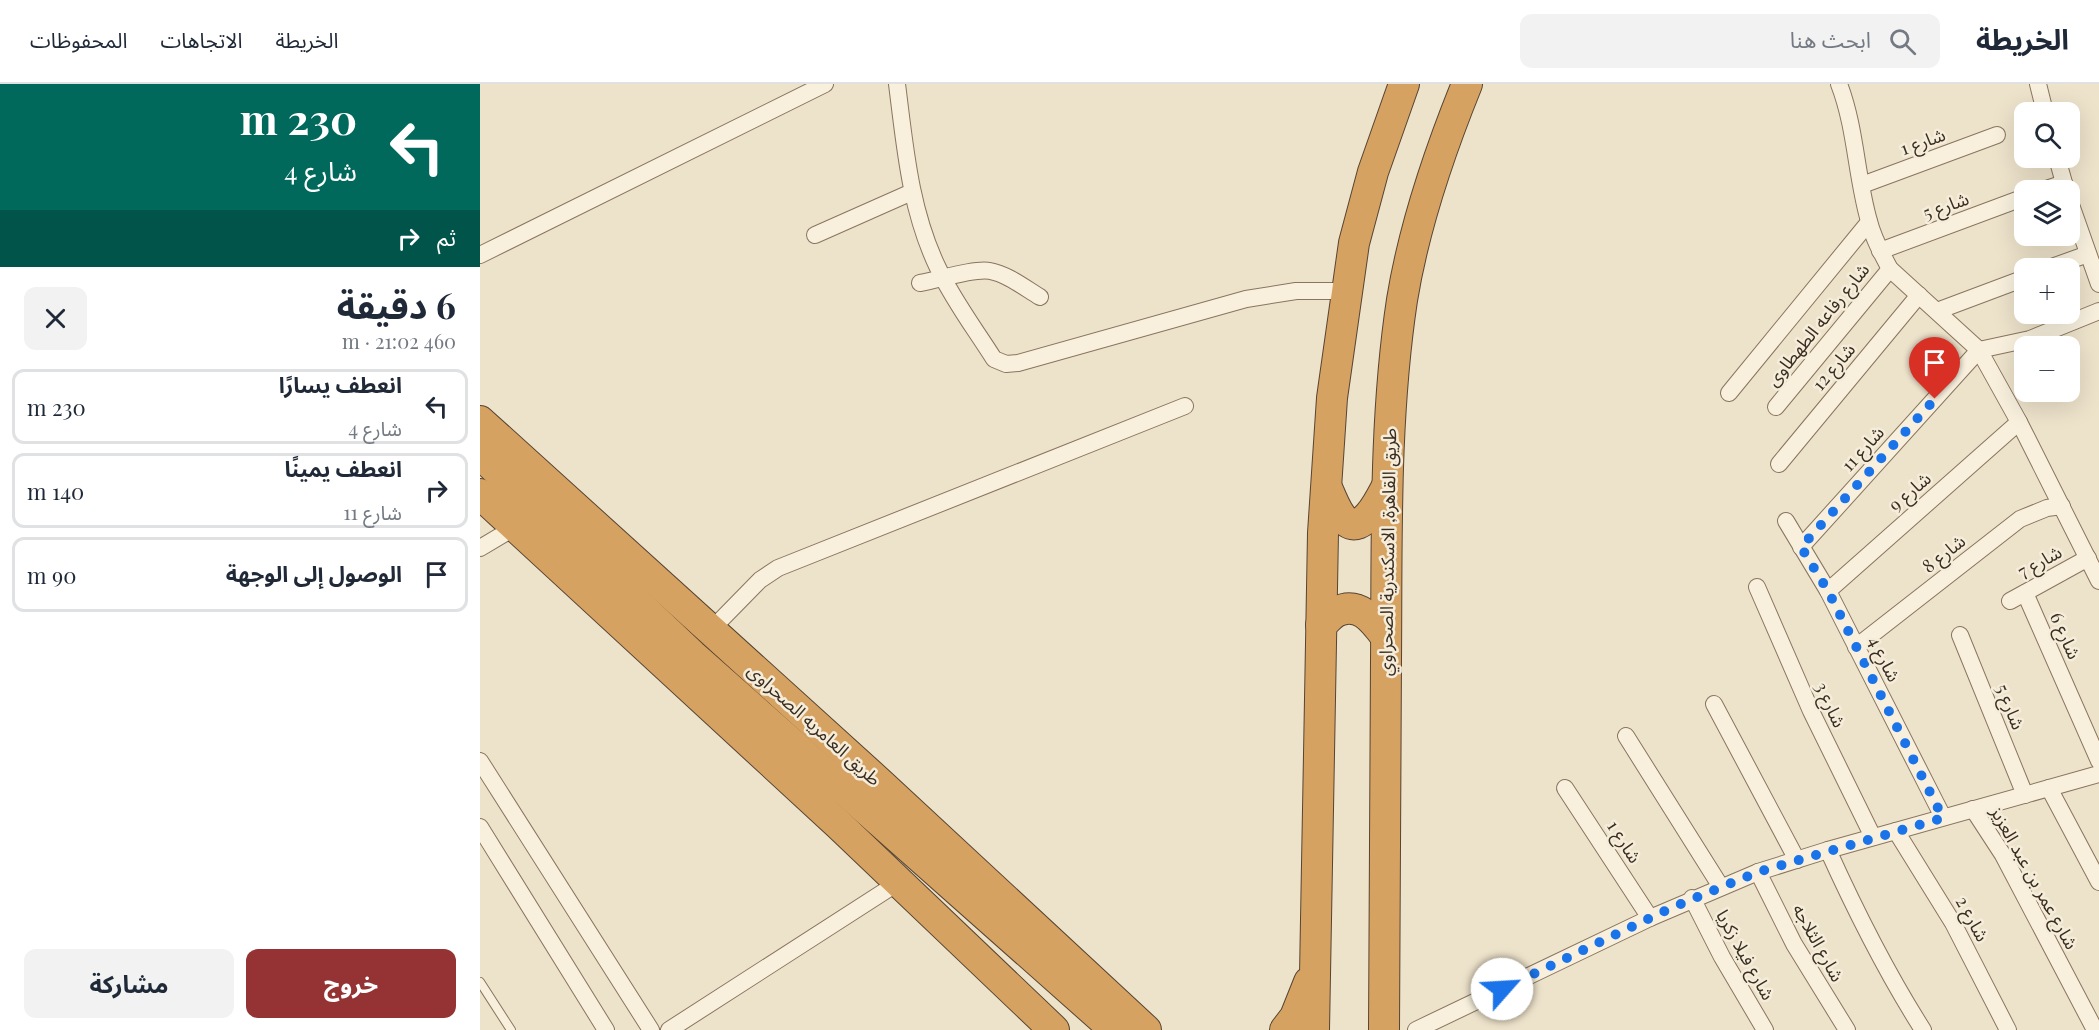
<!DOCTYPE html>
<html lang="ar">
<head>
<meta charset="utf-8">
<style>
	:root { --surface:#fff; --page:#f2f2f3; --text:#1f2937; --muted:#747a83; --line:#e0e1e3; --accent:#953233 }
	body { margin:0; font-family:"Playfair Display","Noto Sans Arabic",serif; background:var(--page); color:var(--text); direction:rtl; height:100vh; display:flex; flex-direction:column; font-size:22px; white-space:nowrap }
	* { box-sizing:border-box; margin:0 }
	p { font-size:20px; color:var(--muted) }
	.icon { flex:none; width:33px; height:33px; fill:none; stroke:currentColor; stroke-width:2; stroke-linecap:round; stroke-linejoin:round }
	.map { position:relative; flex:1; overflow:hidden; direction:ltr }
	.panel { display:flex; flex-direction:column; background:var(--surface); width:480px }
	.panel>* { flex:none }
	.hud { background:#00695c; color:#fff; overflow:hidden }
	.tools { position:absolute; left:1534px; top:18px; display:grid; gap:12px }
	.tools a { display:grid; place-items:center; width:66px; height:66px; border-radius:12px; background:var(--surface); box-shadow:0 6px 24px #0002; font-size:30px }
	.pin { position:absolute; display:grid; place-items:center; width:51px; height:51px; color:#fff; margin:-62px -26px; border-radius:50% 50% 50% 0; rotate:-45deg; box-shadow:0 0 6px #0007 }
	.pin .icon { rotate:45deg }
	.me { position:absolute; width:66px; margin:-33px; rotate:64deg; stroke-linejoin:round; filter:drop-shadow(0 0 4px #0008) }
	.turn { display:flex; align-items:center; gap:21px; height:126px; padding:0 24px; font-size:27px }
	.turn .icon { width:78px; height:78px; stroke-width:2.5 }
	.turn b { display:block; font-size:42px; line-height:51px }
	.then { display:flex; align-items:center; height:57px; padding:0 24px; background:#0003; gap:12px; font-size:22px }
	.round { display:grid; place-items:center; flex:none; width:63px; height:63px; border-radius:12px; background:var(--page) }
	.overview { display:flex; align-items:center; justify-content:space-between; height:102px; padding:0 24px }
	h1 { font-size:36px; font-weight:700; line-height:45px }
	.cta { display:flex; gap:12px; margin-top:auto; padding:12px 24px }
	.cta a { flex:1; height:69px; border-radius:12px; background:var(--accent); color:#fff; font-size:24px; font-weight:700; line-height:69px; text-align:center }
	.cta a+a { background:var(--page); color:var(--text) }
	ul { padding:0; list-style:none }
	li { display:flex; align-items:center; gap:18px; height:75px; margin:0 12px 9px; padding:0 12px; border:3px solid var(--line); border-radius:12px }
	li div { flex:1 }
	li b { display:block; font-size:22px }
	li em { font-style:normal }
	header { display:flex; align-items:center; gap:36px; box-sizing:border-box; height:84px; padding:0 30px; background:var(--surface); border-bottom:2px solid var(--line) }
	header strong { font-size:28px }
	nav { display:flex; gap:33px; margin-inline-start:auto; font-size:21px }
	.search { width:420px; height:54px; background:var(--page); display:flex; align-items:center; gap:15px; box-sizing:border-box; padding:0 21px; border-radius:12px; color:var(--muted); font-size:22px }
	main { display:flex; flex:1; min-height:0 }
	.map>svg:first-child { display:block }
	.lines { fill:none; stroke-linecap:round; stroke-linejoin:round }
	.lane-casing { stroke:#89755f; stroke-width:10 }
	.street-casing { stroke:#89755f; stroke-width:18 }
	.highway-casing { stroke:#574433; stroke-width:32 }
	.lane { stroke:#f8f0dd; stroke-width:8 }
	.street { stroke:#f8f0dd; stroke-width:16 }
	.highway { stroke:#d6a261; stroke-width:30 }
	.route { stroke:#1a73e8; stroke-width:10; stroke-dasharray:0 18 }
	.labels { text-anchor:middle; stroke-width:5; stroke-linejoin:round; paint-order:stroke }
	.street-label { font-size:18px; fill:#3a2e22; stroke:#f5edda }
</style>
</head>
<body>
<header>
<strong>الخريطة</strong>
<div class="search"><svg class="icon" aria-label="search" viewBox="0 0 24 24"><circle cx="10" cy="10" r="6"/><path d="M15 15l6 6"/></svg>ابحث هنا</div>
<nav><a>الخريطة</a><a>الاتجاهات</a><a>المحفوظات</a></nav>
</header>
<main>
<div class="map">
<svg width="1619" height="946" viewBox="0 0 1619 946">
	<rect width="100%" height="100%" fill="#ede2ca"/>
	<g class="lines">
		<!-- lane casing -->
		<g class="lane-casing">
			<polyline id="lane" points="0,898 31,946"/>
		</g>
		<!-- street casing -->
		<g class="street-casing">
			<g id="street">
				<path d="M 417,0 C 425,63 430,126 458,184 C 473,216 495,245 514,275 L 526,280 L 538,279 L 766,215 L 816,207 L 868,207"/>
				<path d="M 1359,0 C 1376,44 1376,92 1389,137 C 1393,154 1402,170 1410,185 L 1499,266 L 1539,338 L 1619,497"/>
				<polyline points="1558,0 1565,28"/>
				<polyline points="1577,74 1586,106"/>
				<polyline points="1382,101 1517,51"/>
				<polyline points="1563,106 1584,99"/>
				<polyline points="1590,118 1619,200"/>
				<polyline points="335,151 432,108"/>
				<polyline points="1400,167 1545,113"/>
				<polyline points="0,171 345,0"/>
				<polyline points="1569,184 1608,170"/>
				<path d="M 440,199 C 458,196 494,184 510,187 C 527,190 545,204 560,213"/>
				<polyline points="1457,227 1545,194"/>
				<polyline points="1249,309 1389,138"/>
				<polyline points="1296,323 1410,185"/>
				<polyline points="1299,380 1439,211"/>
				<polyline points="1306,437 1348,507 1463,733"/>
				<polyline points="1321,463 1499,266 1550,255 1619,227"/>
				<polyline points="0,464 37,442"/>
				<polyline points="1277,503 1331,627 1393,753"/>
				<polyline points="1348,507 1539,338"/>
				<polyline points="1545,509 1619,677"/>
				<polyline points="1530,517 1608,474"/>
				<polyline points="230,547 280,496 298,484 705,322"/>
				<polyline points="1480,551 1545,711"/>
				<polyline points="1376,563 1540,435 1567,424 1582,422"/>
				<polyline points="1234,620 1317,776"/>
				<polyline points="1146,652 1241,803"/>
				<polyline points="0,677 171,946"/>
				<polyline points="1085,704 1170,834"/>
				<polyline points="1569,704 1619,798"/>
				<polyline points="1493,725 1523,771 1615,946"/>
				<polyline points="0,743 126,946"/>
				<polyline points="1416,747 1473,839 1528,946"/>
				<path d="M 1348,766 C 1376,828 1406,888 1443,946"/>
				<polyline points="1278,788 1314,860 1367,946"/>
				<polyline points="1212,814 1242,873 1285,946"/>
				<polyline points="189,946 419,798"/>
				<polyline points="936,946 1170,834 1278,788 1348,766 1619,690"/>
			</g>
		</g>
		<!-- highway casing -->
		<g class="highway-casing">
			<g id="highway">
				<polyline points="0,337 402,701 666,946"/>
				<polyline points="0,370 212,571 635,946"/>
				<path d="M 847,404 C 852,414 857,431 867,438 C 884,450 901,413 907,402"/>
				<polyline points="0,410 359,741 574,946"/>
				<path d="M 841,541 C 846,537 851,531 856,528 C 879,516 894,537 906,553"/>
				<polyline points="805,946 815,933 829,898"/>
				<polyline points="834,946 843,449 852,314 874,159 893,88 924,0"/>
				<path d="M 904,946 C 905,823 905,699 906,576 C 907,456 904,335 922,216 C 934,142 959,69 987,0"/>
			</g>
		</g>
		<!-- lane -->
		<use href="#lane" class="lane"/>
		<!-- street -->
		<use href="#street" class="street"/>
		<!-- highway -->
		<use href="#highway" class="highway"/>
	</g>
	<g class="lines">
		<!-- route -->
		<polyline class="route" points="1022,905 1191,824 1278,788 1463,734 1348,507 1321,463 1455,315"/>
	</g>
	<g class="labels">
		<!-- street labels -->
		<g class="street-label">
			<text transform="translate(1443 58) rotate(-20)" y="6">شارع 1</text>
			<text transform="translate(1466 122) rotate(-20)" y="6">شارع 5</text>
			<text transform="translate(1338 241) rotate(-51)" y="6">شارع رفاعه الطهطاوى</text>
			<text transform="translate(1354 283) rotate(-50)" y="6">شارع 12</text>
			<text transform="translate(1383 365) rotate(-48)" y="6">شارع 11</text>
			<text transform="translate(1430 408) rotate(-41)" y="6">شارع 9</text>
			<text transform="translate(908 468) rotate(-89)" y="6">طريق القاهرة, الاسكندرية الصحراوي</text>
			<text transform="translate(1464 470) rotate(-38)" y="6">شارع 8</text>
			<text transform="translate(1560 478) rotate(-29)" y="6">شارع 7</text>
			<text transform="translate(1585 552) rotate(66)" y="6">شارع 6</text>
			<text transform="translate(1404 575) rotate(63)" y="6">شارع 4</text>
			<text transform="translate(1350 621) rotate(65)" y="6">شارع 3</text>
			<text transform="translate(1530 623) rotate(68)" y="6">شارع 5</text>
			<text transform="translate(334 641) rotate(42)" y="6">طريق العامريه الصحراوى</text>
			<text transform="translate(1144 758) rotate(57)" y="6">شارع 1</text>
			<text transform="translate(1554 794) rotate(61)" y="6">شارع عمر بن عبد العزيز</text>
			<text transform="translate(1492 835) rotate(61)" y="6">شارع 2</text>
			<text transform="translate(1338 859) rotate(61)" y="6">شارع الثلاجه</text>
			<text transform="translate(1265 871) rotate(61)" y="6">شارع فيلا زكريا</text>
		</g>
	</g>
</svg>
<div class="tools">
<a><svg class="icon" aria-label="search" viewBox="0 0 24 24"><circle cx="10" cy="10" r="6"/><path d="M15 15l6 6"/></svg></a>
<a><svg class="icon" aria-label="layers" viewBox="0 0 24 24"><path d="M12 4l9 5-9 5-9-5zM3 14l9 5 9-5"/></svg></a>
<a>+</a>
<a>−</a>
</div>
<div class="pin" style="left:1455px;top:315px;background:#d93025"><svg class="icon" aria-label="arrive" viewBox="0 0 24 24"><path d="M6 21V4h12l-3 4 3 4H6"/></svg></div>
<svg class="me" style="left:1022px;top:905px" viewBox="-20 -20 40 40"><circle r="19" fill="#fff"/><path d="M0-13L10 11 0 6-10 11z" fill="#1a73e8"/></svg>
</div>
<section class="panel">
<div class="hud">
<div class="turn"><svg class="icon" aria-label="left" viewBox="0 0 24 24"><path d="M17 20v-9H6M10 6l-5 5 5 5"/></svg><div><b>230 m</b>شارع 4</div></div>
<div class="then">ثم<svg class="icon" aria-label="right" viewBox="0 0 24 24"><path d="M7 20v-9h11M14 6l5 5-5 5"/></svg></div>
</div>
<div class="overview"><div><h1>6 دقيقة</h1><p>460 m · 21:02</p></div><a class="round"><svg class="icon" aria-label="close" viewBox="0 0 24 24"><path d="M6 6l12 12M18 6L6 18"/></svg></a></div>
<ul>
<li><svg class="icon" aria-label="left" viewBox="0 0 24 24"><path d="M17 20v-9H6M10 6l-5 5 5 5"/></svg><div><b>انعطف يسارًا</b><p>شارع 4</p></div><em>230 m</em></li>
<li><svg class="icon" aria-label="right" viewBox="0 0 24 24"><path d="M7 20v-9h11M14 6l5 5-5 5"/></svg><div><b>انعطف يمينًا</b><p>شارع 11</p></div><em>140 m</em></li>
<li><svg class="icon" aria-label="arrive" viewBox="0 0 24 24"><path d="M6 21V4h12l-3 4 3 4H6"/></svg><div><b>الوصول إلى الوجهة</b></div><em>90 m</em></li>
</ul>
<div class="cta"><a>خروج</a><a>مشاركة</a></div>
</section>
</main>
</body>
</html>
